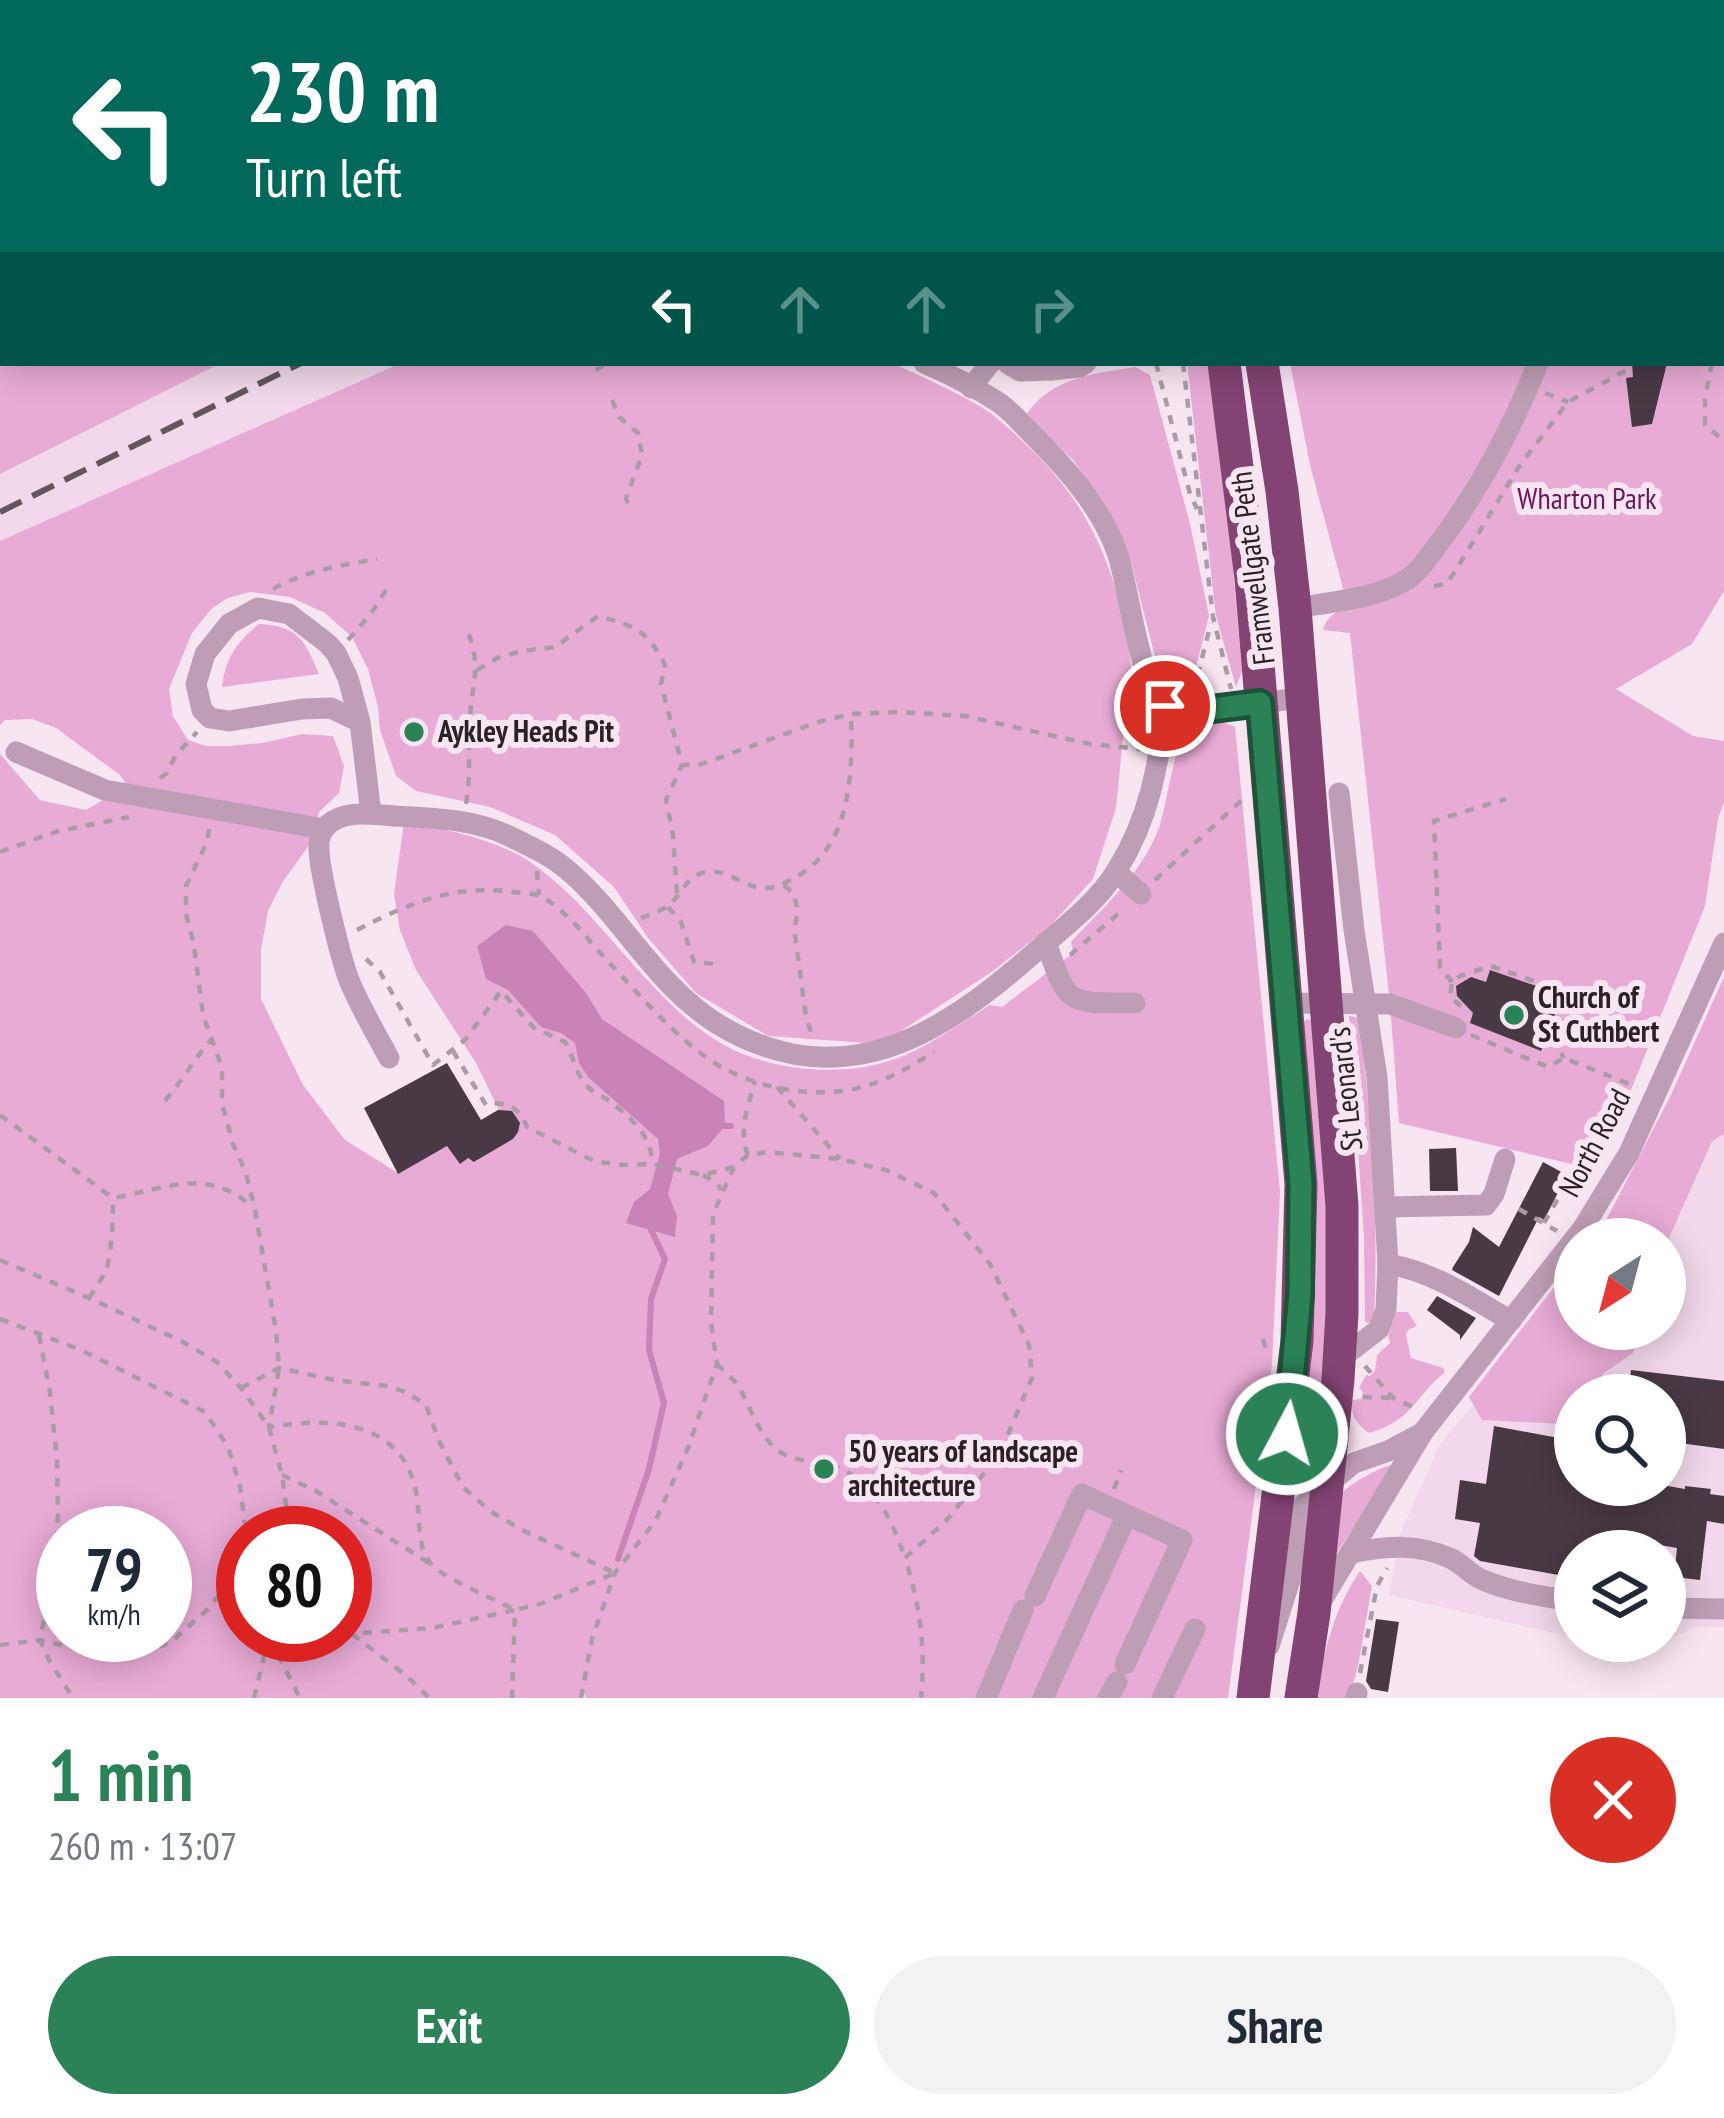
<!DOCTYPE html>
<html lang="en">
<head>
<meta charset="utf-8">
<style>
	:root { --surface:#fff; --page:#f2f2f3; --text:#1f2937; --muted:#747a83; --accent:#2b8256 }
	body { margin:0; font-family:"PT Sans Narrow",sans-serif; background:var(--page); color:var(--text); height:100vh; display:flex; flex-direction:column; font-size:45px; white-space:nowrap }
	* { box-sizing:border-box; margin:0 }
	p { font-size:39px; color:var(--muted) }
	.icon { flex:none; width:66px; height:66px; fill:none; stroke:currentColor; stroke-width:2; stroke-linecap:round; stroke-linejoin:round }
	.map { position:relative; height:1698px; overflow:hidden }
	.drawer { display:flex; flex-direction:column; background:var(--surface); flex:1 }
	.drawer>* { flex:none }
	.banner { position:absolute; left:0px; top:0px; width:1725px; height:366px; box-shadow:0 6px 30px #0003; background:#00695c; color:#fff; overflow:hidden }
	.needle { width:78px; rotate:216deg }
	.buttons { position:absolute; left:1554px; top:1218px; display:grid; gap:24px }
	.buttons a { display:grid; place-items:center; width:132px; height:132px; border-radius:50%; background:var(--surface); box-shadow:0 6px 30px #0003; font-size:60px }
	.speed { position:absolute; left:36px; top:1506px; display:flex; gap:24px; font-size:60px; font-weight:700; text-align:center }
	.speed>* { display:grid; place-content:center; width:156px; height:156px; border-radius:50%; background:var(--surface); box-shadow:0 6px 30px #0003; line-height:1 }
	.speed small { font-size:30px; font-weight:400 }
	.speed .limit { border:18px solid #d22; background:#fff; color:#111 }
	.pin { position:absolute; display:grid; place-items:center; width:102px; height:102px; color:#fff; margin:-51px; border:6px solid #fff; border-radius:50%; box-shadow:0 3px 12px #0007 }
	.me { position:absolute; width:132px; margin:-66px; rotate:6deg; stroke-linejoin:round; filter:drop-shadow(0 0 9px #0008) }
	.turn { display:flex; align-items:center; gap:42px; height:252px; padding:0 48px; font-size:54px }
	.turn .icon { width:156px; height:156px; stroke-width:2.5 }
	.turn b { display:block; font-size:84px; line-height:102px }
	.lanes { display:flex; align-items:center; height:114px; padding:0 48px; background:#0003; justify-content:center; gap:60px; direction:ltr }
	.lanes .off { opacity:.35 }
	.round { display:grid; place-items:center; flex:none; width:126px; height:126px; border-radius:63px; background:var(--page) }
	.overview { display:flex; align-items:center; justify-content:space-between; height:204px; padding:0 48px }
	h1 { font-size:72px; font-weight:700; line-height:90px; color:var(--accent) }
	.button { display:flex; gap:24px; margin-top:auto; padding:24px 48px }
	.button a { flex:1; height:138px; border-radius:72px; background:var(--accent); color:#fff; font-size:48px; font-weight:700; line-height:138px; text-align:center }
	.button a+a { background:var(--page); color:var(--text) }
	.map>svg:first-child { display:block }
	.built { fill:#f2d8ea; fill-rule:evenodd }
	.green { fill:#e8abd6; fill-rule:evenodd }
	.water { fill:#c983b6 }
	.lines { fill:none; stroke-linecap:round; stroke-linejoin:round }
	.stream { stroke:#c983b6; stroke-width:6 }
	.building { fill:#483944 }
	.highway-tunnel { stroke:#cebec9; stroke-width:33; stroke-dasharray:33 16; stroke-linecap:butt }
	.path { stroke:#aa9ca6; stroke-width:4.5; stroke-dasharray:9 9; stroke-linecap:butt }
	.minor { stroke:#be9eb4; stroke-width:21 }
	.highway { stroke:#834373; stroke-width:33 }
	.rail { stroke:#60565d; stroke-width:6; stroke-dasharray:24 12; stroke-linecap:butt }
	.route-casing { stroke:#1c5438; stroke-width:30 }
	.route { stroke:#2b8256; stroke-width:21 }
	.poi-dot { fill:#2b8256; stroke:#f8e5f2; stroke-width:4.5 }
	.labels { text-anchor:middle; stroke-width:12; stroke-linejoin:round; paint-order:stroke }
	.park-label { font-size:30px; fill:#6b195a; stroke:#f8e5f2 }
	.street-label { font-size:30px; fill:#282126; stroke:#f8e5f2 }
	.poi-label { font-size:30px; font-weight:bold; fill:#282126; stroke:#f8e5f2; text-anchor:start }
</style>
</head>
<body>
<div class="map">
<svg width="1724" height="1698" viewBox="0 0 1724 1698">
	<rect width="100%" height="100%" fill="#f8e5f2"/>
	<!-- built -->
	<g class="built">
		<polygon points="221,363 401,363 0,541 0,474"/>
		<path d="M 1724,1008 L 1724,1627 L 1695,1627 L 1665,1641 L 1665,1551 L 1575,1551 L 1575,1638 L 1389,1595 L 1400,1534 L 1440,1444 L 1561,1301 L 1575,1329 L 1665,1329 L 1665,1239 ZM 1575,1395 L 1665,1395 L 1665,1485 L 1575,1485 Z"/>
	</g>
	<!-- green -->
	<g class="green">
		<polygon points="0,0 641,0 641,3 3,3 3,363 221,363 0,474"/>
		<path d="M 1216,0 L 1724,0 L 1724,591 L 1692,644 L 1616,689 L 1693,736 L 1724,741 L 1724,802 L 1718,819 L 1705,906 L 1633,1085 L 1593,1169 L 1399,1123 L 1390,1004 L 1350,633 L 1323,630 C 1327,617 1335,611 1348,607 L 1310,465 L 1290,363 L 1722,363 L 1722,3 L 1217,3 Z"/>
		<path d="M 401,363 L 892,363 C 923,377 954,391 983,408 C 1001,420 1016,435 1032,450 C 1111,528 1127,610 1137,717 L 1124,728 L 1116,808 L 1093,879 L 1049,927 L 993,971 L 881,1044 L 768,1036 L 696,993 L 648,938 L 614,887 L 555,835 L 490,807 L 416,791 L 396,776 L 380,730 L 378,707 L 368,669 L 352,637 L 325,613 L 290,597 L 250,592 L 228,598 L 212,608 L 192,633 L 169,689 L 173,716 L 188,740 L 206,746 L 229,746 L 263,743 L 302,734 L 333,736 L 344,766 L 339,793 L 319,812 L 312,841 L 282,883 L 268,911 L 261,950 L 261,999 L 303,1085 L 345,1140 L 398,1173 L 447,1146 L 460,1163 L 468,1158 L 475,1162 L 513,1139 L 476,1063 L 416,970 L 400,930 L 394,894 L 404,822 C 443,828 500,840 533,864 C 581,898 615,947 655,988 C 676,1010 698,1031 726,1046 C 777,1073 850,1078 903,1056 C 934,1043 962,1022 990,1005 L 1002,1007 L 1073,953 L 1071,942 C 1102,909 1139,876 1157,833 C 1167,810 1172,751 1185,736 C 1196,722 1221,718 1235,727 L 1280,1192 L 1272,1364 L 1228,1698 L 586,1698 L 584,1693 L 581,1698 L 0,1698 L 0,754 L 40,800 L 86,810 L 127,786 L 120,775 L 56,728 L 32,719 L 5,720 L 0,725 L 0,541 ZM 63,1533 L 165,1533 L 165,1635 L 63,1635 ZM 243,1533 L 345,1533 L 345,1635 L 243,1635 Z"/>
		<polygon points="1187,363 1209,363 1225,478 1242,671 1236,687 1216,616"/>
		<path d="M 1135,367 L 1150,375 L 1190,524 L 1209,616 L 1189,694 L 1172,686 L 1158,668 L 1132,566 L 1095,491 L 1073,460 L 1026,415 C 1051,377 1094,374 1135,367 Z"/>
		<path d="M 259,624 C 298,626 304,639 319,674 L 222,687 C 225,658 237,642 259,624 Z"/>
		<polygon points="1724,977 1724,1134 1712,1141 1665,1247 1665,1239 1592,1239 1604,1224 1670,1097"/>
		<path d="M 1349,1016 L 1356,1017 L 1360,1023 C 1371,1121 1379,1218 1374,1317 L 1370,1323 L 1365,1322 L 1364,1238 Z"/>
		<polygon points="1307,1019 1312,1021 1330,1241 1325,1385 1303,1381 1303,1022"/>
		<polygon points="1575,1260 1575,1329 1642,1329 1633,1353 1604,1373 1590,1395 1575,1395 1575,1419 1563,1424 1482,1420 1469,1397"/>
		<path d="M 1396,1312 L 1408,1312 L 1417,1326 L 1408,1330 L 1406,1335 L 1411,1358 L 1443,1368 L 1445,1372 C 1414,1397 1414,1420 1369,1433 C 1356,1423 1351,1417 1352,1400 L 1361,1399 L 1363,1392 L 1359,1388 L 1366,1375 L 1370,1376 L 1375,1371 L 1377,1355 L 1390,1343 L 1388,1336 Z"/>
		<path d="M 1391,1465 L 1386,1477 L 1335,1556 C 1336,1542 1335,1508 1340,1496 C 1346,1485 1379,1468 1391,1465 Z"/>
		<path d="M 1360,1571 L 1372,1586 L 1358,1666 L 1349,1698 L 1316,1698 C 1323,1653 1334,1609 1360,1571 Z"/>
	</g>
	<!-- water -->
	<polygon class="water" points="506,925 533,931 586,993 602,1019 724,1101 725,1126 708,1146 677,1159 668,1194 677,1216 675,1237 626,1223 634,1202 650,1189 660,1154 658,1139 588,1077 579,1063 575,1043 561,1033 541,1027 508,990 486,979 477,946"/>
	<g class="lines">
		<!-- stream -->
		<g class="stream">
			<polyline points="725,1126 731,1126"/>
			<polyline points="618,1559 649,1469 664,1403 649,1350 651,1299 665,1259 651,1230"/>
		</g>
	</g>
	<!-- building -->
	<g class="building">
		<polygon points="1632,363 1667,363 1652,424 1632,427 1626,378 1633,377"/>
		<polygon points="1490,970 1562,995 1541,1051 1470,1023 1473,1013 1457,996 1456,986 1471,977 1486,982"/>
		<polygon points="447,1063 481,1120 498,1110 512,1111 520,1123 518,1132 513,1139 474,1162 468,1158 460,1164 447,1146 398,1174 364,1108"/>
		<polygon points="1456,1148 1458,1191 1430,1191 1429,1149"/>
		<polygon points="1543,1162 1567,1175 1544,1220 1539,1217 1499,1296 1452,1270 1453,1267 1469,1242 1473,1227 1499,1247"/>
		<polygon points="1437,1296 1476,1318 1460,1340 1460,1335 1427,1310"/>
		<polygon points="1631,1370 1724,1381 1724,1449 1665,1441 1665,1395 1628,1395"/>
		<polygon points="1494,1426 1575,1441 1575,1485 1662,1485 1685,1489 1685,1486 1711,1489 1710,1494 1724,1496 1724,1524 1707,1521 1700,1580 1674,1577 1677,1548 1609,1536 1607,1551 1575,1551 1575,1578 1480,1561 1474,1556 1480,1523 1455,1519 1460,1480 1486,1484"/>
		<polygon points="1376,1619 1399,1622 1388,1692 1371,1689 1366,1681"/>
	</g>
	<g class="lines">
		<!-- highway-tunnel -->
		<polyline class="highway-tunnel" points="1108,0 1109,3"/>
		<!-- path -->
		<g class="path">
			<polyline points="1087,0 1088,3"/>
			<polyline points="1211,0 1212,3"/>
			<polyline points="1715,3 1720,0"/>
			<polyline points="1722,84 1724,83"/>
			<polyline points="1722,156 1724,155"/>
			<polyline points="1722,173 1724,173"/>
			<polyline points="1722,290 1724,288"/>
			<polyline points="1722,334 1724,329"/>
			<polyline points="1156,363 1190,494 1197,509"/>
			<polyline points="1183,363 1213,617 1231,689"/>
			<polyline points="1712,363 1705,399 1705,425 1724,441"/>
			<polyline points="596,370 606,363"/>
			<polyline points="1545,393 1568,402"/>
			<polyline points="612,400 619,417 638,433 642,455 626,498 630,511"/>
			<polyline points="1434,586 1446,584 1454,573 1520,465 1568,402 1627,370 1627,363"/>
			<path d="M 273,589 C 305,571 341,565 377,559"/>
			<polyline points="348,640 370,615 390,584"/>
			<path d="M 477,670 L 497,658 L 522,651 L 555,647 L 598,616 C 635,626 647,630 665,665 L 661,684 L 682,765 L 702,764 L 818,722 L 851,714 L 898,712 L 965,716 L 1090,744 L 1141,749"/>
			<polyline points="1193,693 1211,623"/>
			<polyline points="160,778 166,774 176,755 197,732"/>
			<path d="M 466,804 C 471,775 468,748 470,719 C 472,677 483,670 466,627"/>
			<path d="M 209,829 L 207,842 L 186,886 L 186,914 L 194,945 L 203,1015 L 222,1068 L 222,1103 L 233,1144 L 246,1173 L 255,1210 L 276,1331 L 279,1368 L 269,1427 C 335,1416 410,1421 418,1505 C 420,1525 417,1550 433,1566 C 446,1579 496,1600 515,1610 L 540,1604 L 613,1574"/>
			<polyline points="0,852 55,832 129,817"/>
			<polyline points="537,871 539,895"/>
			<polyline points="1155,880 1244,798"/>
			<polyline points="784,885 794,894 797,908 795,935 806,1017 812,1035"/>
			<polyline points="677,893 673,835 666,800 682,765"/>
			<polyline points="668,907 681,922 694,962 717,964"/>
			<path d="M 641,918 C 649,915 659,912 666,907 C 683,896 684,876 706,872 C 728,868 747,890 767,888 C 780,887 790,880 801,874 C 852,842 853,768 851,714"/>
			<path d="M 357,930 C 409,903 454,884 513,892 C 521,893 533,893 540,896 C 566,909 587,939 606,959 C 637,992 667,1028 703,1055 C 746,1088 817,1102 869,1085 C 892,1078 913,1065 934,1052"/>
			<polyline points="1070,955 1125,908"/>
			<path d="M 366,959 L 380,972 L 433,1065 L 466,1039 L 501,991 L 534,1028 L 565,1042 C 574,1057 575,1073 587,1086 C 593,1093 603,1096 611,1102 C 631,1118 653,1137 652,1164"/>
			<polyline points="1452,982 1440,967 1434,821 1506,799"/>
			<polyline points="1461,1006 1450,997 1452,982 1460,976 1491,966 1568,993 1556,1044 1564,1058"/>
			<polyline points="1471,1035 1548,1067 1564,1058 1637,1087"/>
			<path d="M 453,1051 L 486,1105 C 507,1100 519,1107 527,1127 L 594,1161 L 619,1165 L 652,1164 L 703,1175 L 734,1167"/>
			<polyline points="777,1087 840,1159"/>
			<path d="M 165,1101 C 182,1081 194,1059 212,1039"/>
			<path d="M 0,1115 L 113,1198 C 165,1189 208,1166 252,1207"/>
			<path d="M 748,1155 C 738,1130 748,1107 755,1081"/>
			<polyline points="703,1175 718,1184 721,1190"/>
			<polyline points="1519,1209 1557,1231"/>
			<polyline points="1544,1223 1572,1174 1586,1181"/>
			<polyline points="0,1260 89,1298 181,1341 217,1362 241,1388 269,1427 282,1475 290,1533"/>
			<polyline points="89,1298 107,1270 112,1237 113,1201"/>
			<polyline points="0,1319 81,1350 205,1412 228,1447 240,1486 246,1533"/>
			<polyline points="39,1335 50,1392 57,1461 58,1514 53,1576 40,1640 49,1660 73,1698"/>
			<polyline points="1263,1339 1267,1353"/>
			<path d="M 717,1364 C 723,1370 731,1377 737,1384 C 750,1405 757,1432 776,1449 C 791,1462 814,1460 831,1465 C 873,1478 892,1520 905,1558"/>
			<polyline points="1365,1366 1393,1398 1415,1408"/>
			<polyline points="241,1388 279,1368 334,1380 387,1386 406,1392 426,1405 439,1441 463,1487 490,1511 522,1530 615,1573"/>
			<polyline points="1363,1397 1393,1398"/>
			<polyline points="282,1475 316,1491 432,1565"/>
			<polyline points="1114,1489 1121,1470"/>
			<polyline points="345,1634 432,1628 515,1610 512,1698"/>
			<polyline points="352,1634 408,1677 429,1698"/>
			<polyline points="270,1639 300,1698"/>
			<polyline points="0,1645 40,1640 81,1650 133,1655 170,1643 208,1609 240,1568 243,1550"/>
			<polyline points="1360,1673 1377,1586 1387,1568"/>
			<polyline points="254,1698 269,1636 309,1635"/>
			<path d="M 581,1698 L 592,1639 L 615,1573 L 656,1520 L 688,1448 L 717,1364 L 711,1323 L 713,1214 L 734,1167 L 748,1155 L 768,1152 L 840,1159 L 886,1170 L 934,1193 L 990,1264 L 1029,1345 L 1032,1378 L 1000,1453 L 946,1521 L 905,1558 C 920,1605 926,1649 921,1698"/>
		</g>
		<!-- minor -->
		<g class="minor">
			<polyline points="693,3 696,0"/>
			<polyline points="1151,3 1158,0"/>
			<path d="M 924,363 C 949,374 975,387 998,402 C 1010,410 1021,423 1031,433 C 1066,468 1100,505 1117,552 C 1128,582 1141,696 1166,707 C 1195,719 1270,701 1303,697"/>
			<polyline points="1007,363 1020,371 1051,370"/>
			<polyline points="1051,363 1051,370 1080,367 1086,363"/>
			<polyline points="971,388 990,363"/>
			<path d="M 1295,608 C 1330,602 1372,599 1403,582 C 1419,573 1429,556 1440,542 C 1481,487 1513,426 1538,363"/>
			<polyline points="360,722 331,708 302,709 229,721 210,718 202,710 196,684 205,654 229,624 258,608 289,614 327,643 336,653 348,678 360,722 371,814"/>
			<polyline points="16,752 105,790 324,829"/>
			<polyline points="1116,872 1141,894"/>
			<path d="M 1046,942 C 1068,1007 1067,1003 1135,1003"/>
			<polyline points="1286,1003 1390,1004 1456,1028"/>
			<path d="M 389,1058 C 376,1034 362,1010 351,985 C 342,965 317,864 319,844 C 319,838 321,833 325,828 C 340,809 373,814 394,816 C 433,818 474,819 509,836 C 532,847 553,857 571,873 C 623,919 657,986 716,1023 C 840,1099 939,1037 1034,953 C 1063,928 1097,903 1117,870 C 1149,819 1159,765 1165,706"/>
			<polyline points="1386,1207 1486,1205 1494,1194 1505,1159"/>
			<path d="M 1388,1264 C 1434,1272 1472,1298 1511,1321"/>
			<polyline points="1339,1360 1379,1329 1386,1309 1388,1264 1377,1077 1354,930 1339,793"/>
			<path d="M 1351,1553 C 1387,1546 1418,1543 1452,1559 C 1463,1565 1472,1576 1483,1580 C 1511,1592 1545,1597 1575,1601"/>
			<polyline points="1035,1596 1082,1494 1127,1515"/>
			<polyline points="1319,1605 1423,1432 1583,1228 1629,1153 1724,943"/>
			<polyline points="1665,1608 1724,1609"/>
			<polyline points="1269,1646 1290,1580 1300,1512 1304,1504 1354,1463 1388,1451 1422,1433"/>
			<polyline points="986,1698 1023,1610"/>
			<polyline points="1043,1698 1127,1515 1182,1540 1125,1664"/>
			<polyline points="1108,1698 1117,1682"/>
			<polyline points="1162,1698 1195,1629"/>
			<polyline points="1356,1698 1357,1693"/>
		</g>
		<!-- highway -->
		<g class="highway">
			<polyline points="1224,363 1251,579 1301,1184 1297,1341 1253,1698"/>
			<polyline points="1262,363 1282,491 1295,608 1342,1206 1342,1313 1338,1379 1314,1613 1301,1698"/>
		</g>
		<!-- rail -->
		<g class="rail">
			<polyline points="1031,3 1037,0"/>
			<polyline points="1062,3 1069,0"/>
			<polyline points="1098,3 1105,0"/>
			<polyline points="0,512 301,363"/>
		</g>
	</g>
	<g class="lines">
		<!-- route casing -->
		<g class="route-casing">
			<polyline id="route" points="1165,706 1188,712 1260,703 1301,1184 1300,1294 1287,1434"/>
		</g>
		<!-- route -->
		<use href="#route" class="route"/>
	</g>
	<!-- markers -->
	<g class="poi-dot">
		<circle cx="414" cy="732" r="12"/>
		<circle cx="1514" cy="1015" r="12"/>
		<circle cx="824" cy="1469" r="12"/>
	</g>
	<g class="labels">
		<!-- park labels -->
		<g class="park-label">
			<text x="1587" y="509">Wharton Park</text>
		</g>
		<!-- street labels -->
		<g class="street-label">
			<text transform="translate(1253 568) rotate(-97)" y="10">Framwellgate Peth</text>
			<text transform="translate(1346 1089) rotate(-96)" y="10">St Leonard's</text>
			<text transform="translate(1595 1143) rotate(-62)" y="10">North Road</text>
		</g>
		<!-- poi labels -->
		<g class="poi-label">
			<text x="438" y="742">Aykley Heads Pit</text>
			<text x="1538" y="1008">Church of<tspan x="1538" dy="34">St Cuthbert</tspan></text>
			<text x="848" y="1462">50 years of landscape<tspan x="848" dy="34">architecture</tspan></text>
		</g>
	</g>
</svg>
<div class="buttons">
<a><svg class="needle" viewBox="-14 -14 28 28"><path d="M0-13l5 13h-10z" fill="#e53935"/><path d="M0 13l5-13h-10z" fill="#747a83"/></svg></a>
<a><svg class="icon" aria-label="search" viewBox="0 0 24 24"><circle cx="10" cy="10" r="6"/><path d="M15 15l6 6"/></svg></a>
<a><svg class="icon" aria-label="layers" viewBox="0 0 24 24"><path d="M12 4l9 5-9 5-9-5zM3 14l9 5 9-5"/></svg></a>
</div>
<div class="speed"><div>79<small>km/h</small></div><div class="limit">80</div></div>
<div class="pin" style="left:1165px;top:706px;background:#d93025"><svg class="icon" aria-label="arrive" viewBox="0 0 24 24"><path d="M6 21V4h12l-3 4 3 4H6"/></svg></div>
<svg class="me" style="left:1287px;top:1434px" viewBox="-20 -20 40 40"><circle r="17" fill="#2b8256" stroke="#fff" stroke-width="3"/><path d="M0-11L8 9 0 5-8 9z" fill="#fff"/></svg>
<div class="banner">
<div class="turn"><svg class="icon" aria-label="left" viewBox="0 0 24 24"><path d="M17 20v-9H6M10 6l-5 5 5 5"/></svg><div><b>230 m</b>Turn left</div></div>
<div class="lanes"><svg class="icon" aria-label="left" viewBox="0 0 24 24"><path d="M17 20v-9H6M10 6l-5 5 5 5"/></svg><svg class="icon off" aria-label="ahead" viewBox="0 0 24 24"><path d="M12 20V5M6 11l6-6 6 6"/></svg><svg class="icon off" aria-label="ahead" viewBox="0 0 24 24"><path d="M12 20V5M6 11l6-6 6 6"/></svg><svg class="icon off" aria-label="right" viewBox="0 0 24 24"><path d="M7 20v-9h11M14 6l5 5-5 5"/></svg></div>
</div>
</div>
<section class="drawer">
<div class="overview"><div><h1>1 min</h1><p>260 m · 13:07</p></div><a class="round" style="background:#d93025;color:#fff"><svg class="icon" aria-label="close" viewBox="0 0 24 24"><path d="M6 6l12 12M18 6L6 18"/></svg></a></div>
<div class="button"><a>Exit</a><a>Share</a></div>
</section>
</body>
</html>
